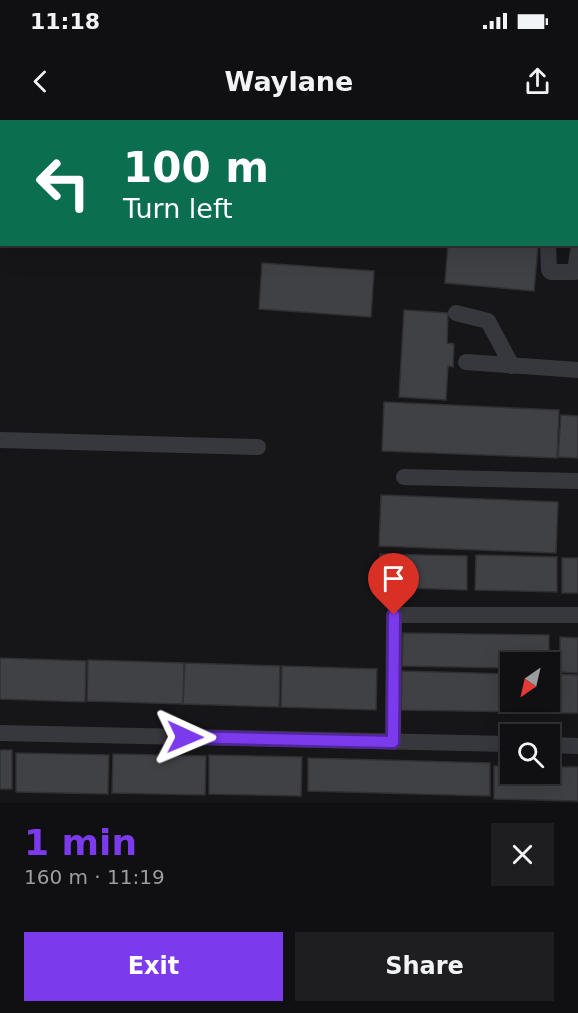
<!DOCTYPE html>
<html lang="en">
<head>
<meta charset="utf-8">
<style>
	:root { --surface:#101012; --page:#1e1e20; --text:#f1f3f6; --muted:#9c9d9f; --line:#303032; --accent:#7c3aed }
	body { margin:0; font-family:"DejaVu Sans",sans-serif; background:var(--page); color:var(--text); height:100vh; display:flex; flex-direction:column; font-size:22px; white-space:nowrap }
	* { box-sizing:border-box; margin:0 }
	p { font-size:20px; color:var(--muted) }
	.icon { flex:none; width:33px; height:33px; fill:none; stroke:currentColor; stroke-width:2; stroke-linecap:round; stroke-linejoin:round }
	.map { position:relative; height:683px; overflow:hidden }
	.details { display:flex; flex-direction:column; background:var(--surface); flex:1 }
	.details>* { flex:none }
	.top-card { position:absolute; left:0px; top:0px; width:579px; height:126px; box-shadow:0 6px 24px #0002,0 0 0 2px var(--line); background:#0b6e4f; color:#fff; overflow:hidden }
	.needle { width:39px; rotate:214deg }
	.fabs { position:absolute; left:500px; top:532px; display:grid; gap:12px }
	.fabs a { display:grid; place-items:center; width:60px; height:60px; border-radius:0px; background:var(--surface); box-shadow:0 6px 24px #0002,0 0 0 2px var(--line); font-size:30px }
	.pin { position:absolute; display:grid; place-items:center; width:51px; height:51px; color:#fff; margin:-62px -26px; border-radius:50% 50% 50% 0; rotate:-45deg; box-shadow:0 0 6px #0007 }
	.pin .icon { rotate:45deg }
	.me { position:absolute; width:66px; margin:-33px; rotate:91deg; stroke-linejoin:round; filter:drop-shadow(0 0 4px #0008) }
	.turn { display:flex; align-items:center; gap:21px; height:126px; padding:0 24px; font-size:27px }
	.turn .icon { width:78px; height:78px; stroke-width:2.5 }
	.turn b { display:block; font-size:42px; line-height:51px }
	.round { display:grid; place-items:center; flex:none; width:63px; height:63px; border-radius:0px; background:var(--page) }
	.summary { display:flex; align-items:center; justify-content:space-between; height:102px; padding:0 24px }
	h1 { font-size:36px; font-weight:700; line-height:45px; color:var(--accent) }
	.action { display:flex; gap:12px; margin-top:auto; padding:12px 24px }
	.action a { flex:1; height:69px; border-radius:0px; background:var(--accent); color:#fff; font-size:24px; font-weight:700; line-height:69px; text-align:center }
	.action a+a { background:var(--page); color:var(--text) }
	.status { display:flex; justify-content:space-between; align-items:center; height:42px; padding:0 30px; background:var(--surface); direction:ltr }
	.status svg { height:16px; fill:currentColor }
	header { display:flex; justify-content:space-between; align-items:center; height:78px; padding:0 24px; background:var(--surface); font-size:27px; font-weight:700 }
	.map>svg:first-child { display:block }
	.building { fill:#404145; stroke:#303034; stroke-width:1.5 }
	.lines { fill:none; stroke-linecap:round; stroke-linejoin:round }
	.minor { stroke:#37383d; stroke-width:16 }
	.route-casing { stroke:#51269a; stroke-width:15 }
	.route { stroke:#7c3aed; stroke-width:10 }
</style>
</head>
<body>
<div class="status"><b>11:18</b><svg viewBox="0 0 49 12"><path d="M0 12V9h3v3zM5 12V6h3v6zM10 12V3h3v9zM15 12V0h3v12zM26 1h20v11H26zM47 4h2v5h-2z"/></svg></div>
<header><svg class="icon" aria-label="back" viewBox="0 0 24 24"><path d="M15 5l-7 7 7 7"/></svg>Waylane<svg class="icon" aria-label="share" viewBox="0 0 24 24"><path d="M12 15V3M7 8l5-5 5 5M5 13v7h14v-7"/></svg></header>
<div class="map">
<svg width="578" height="683" viewBox="0 0 578 683">
	<rect width="100%" height="100%" fill="#161618"/>
	<!-- building -->
	<g class="building">
		<polygon points="479,0 532,0 478,2"/>
		<polygon points="448,124 522,124 538,127 534,171 445,163"/>
		<polygon points="262,143 374,151 371,197 259,189"/>
		<polygon points="404,190 448,193 447,223 454,224 453,247 448,246 446,280 399,277"/>
		<polygon points="384,282 559,290 557,338 382,331"/>
		<polygon points="561,295 578,296 578,338 558,337"/>
		<polygon points="381,375 558,382 556,433 379,426"/>
		<polygon points="380,434 467,436 467,470 379,467"/>
		<polygon points="476,435 557,437 557,472 475,470"/>
		<rect x="562" y="438" width="16" height="35"/>
		<polygon points="403,513 549,515 549,543 510,543 510,548 402,546"/>
		<polygon points="560,517 578,518 578,553 560,552"/>
		<polygon points="0,538 86,541 85,582 0,579"/>
		<polygon points="88,540 184,543 183,584 87,581"/>
		<polygon points="185,543 280,546 279,587 183,584"/>
		<polygon points="282,546 377,549 376,590 281,587"/>
		<polygon points="402,551 510,554 510,582 528,582 528,592 401,590"/>
		<polygon points="549,554 578,555 578,593 538,593 538,582 549,582"/>
		<rect x="0" y="630" width="12" height="39"/>
		<polygon points="16,633 109,635 108,674 16,672"/>
		<polygon points="113,634 206,636 205,675 112,673"/>
		<polygon points="209,635 302,637 301,676 209,674"/>
		<polygon points="308,638 490,643 490,676 308,671"/>
		<polygon points="494,646 510,646 510,654 549,654 549,647 578,647 578,681 494,679"/>
	</g>
	<g class="lines">
		<!-- minor -->
		<g class="minor">
			<polyline points="256,2 256,0"/>
			<polyline points="382,2 382,0"/>
			<polyline points="436,2 436,0"/>
			<polyline points="557,2 557,0"/>
			<polyline points="548,124 549,150 551,152 575,152 578,131"/>
			<polyline points="456,193 488,201 512,246"/>
			<polyline points="466,242 578,250"/>
			<polyline points="0,320 258,327"/>
			<polyline points="404,357 578,361"/>
			<polyline points="0,613 510,624"/>
			<polyline points="393,622 394,495 578,495"/>
			<polyline points="549,625 578,626"/>
		</g>
	</g>
	<g class="lines">
		<!-- route casing -->
		<g class="route-casing">
			<polyline id="route" points="185,617 393,622 394,495"/>
		</g>
		<!-- route -->
		<use href="#route" class="route"/>
	</g>
</svg>
<div class="fabs">
<a><svg class="needle" viewBox="-14 -14 28 28"><path d="M0-13l5 13h-10z" fill="#e53935"/><path d="M0 13l5-13h-10z" fill="#9c9d9f"/></svg></a>
<a><svg class="icon" aria-label="search" viewBox="0 0 24 24"><circle cx="10" cy="10" r="6"/><path d="M15 15l6 6"/></svg></a>
</div>
<div class="pin" style="left:394px;top:495px;background:#d93025"><svg class="icon" aria-label="arrive" viewBox="0 0 24 24"><path d="M6 21V4h12l-3 4 3 4H6"/></svg></div>
<svg class="me" style="left:185px;top:617px" viewBox="-20 -20 40 40"><path d="M0-17L14 15 0 8-14 15z" fill="#7c3aed" stroke="#fff" stroke-width="4"/></svg>
<div class="top-card">
<div class="turn"><svg class="icon" aria-label="left" viewBox="0 0 24 24"><path d="M17 20v-9H6M10 6l-5 5 5 5"/></svg><div><b>100 m</b>Turn left</div></div>
</div>
</div>
<section class="details">
<div class="summary"><div><h1>1 min</h1><p>160 m · 11:19</p></div><a class="round"><svg class="icon" aria-label="close" viewBox="0 0 24 24"><path d="M6 6l12 12M18 6L6 18"/></svg></a></div>
<div class="action"><a>Exit</a><a>Share</a></div>
</section>
</body>
</html>
